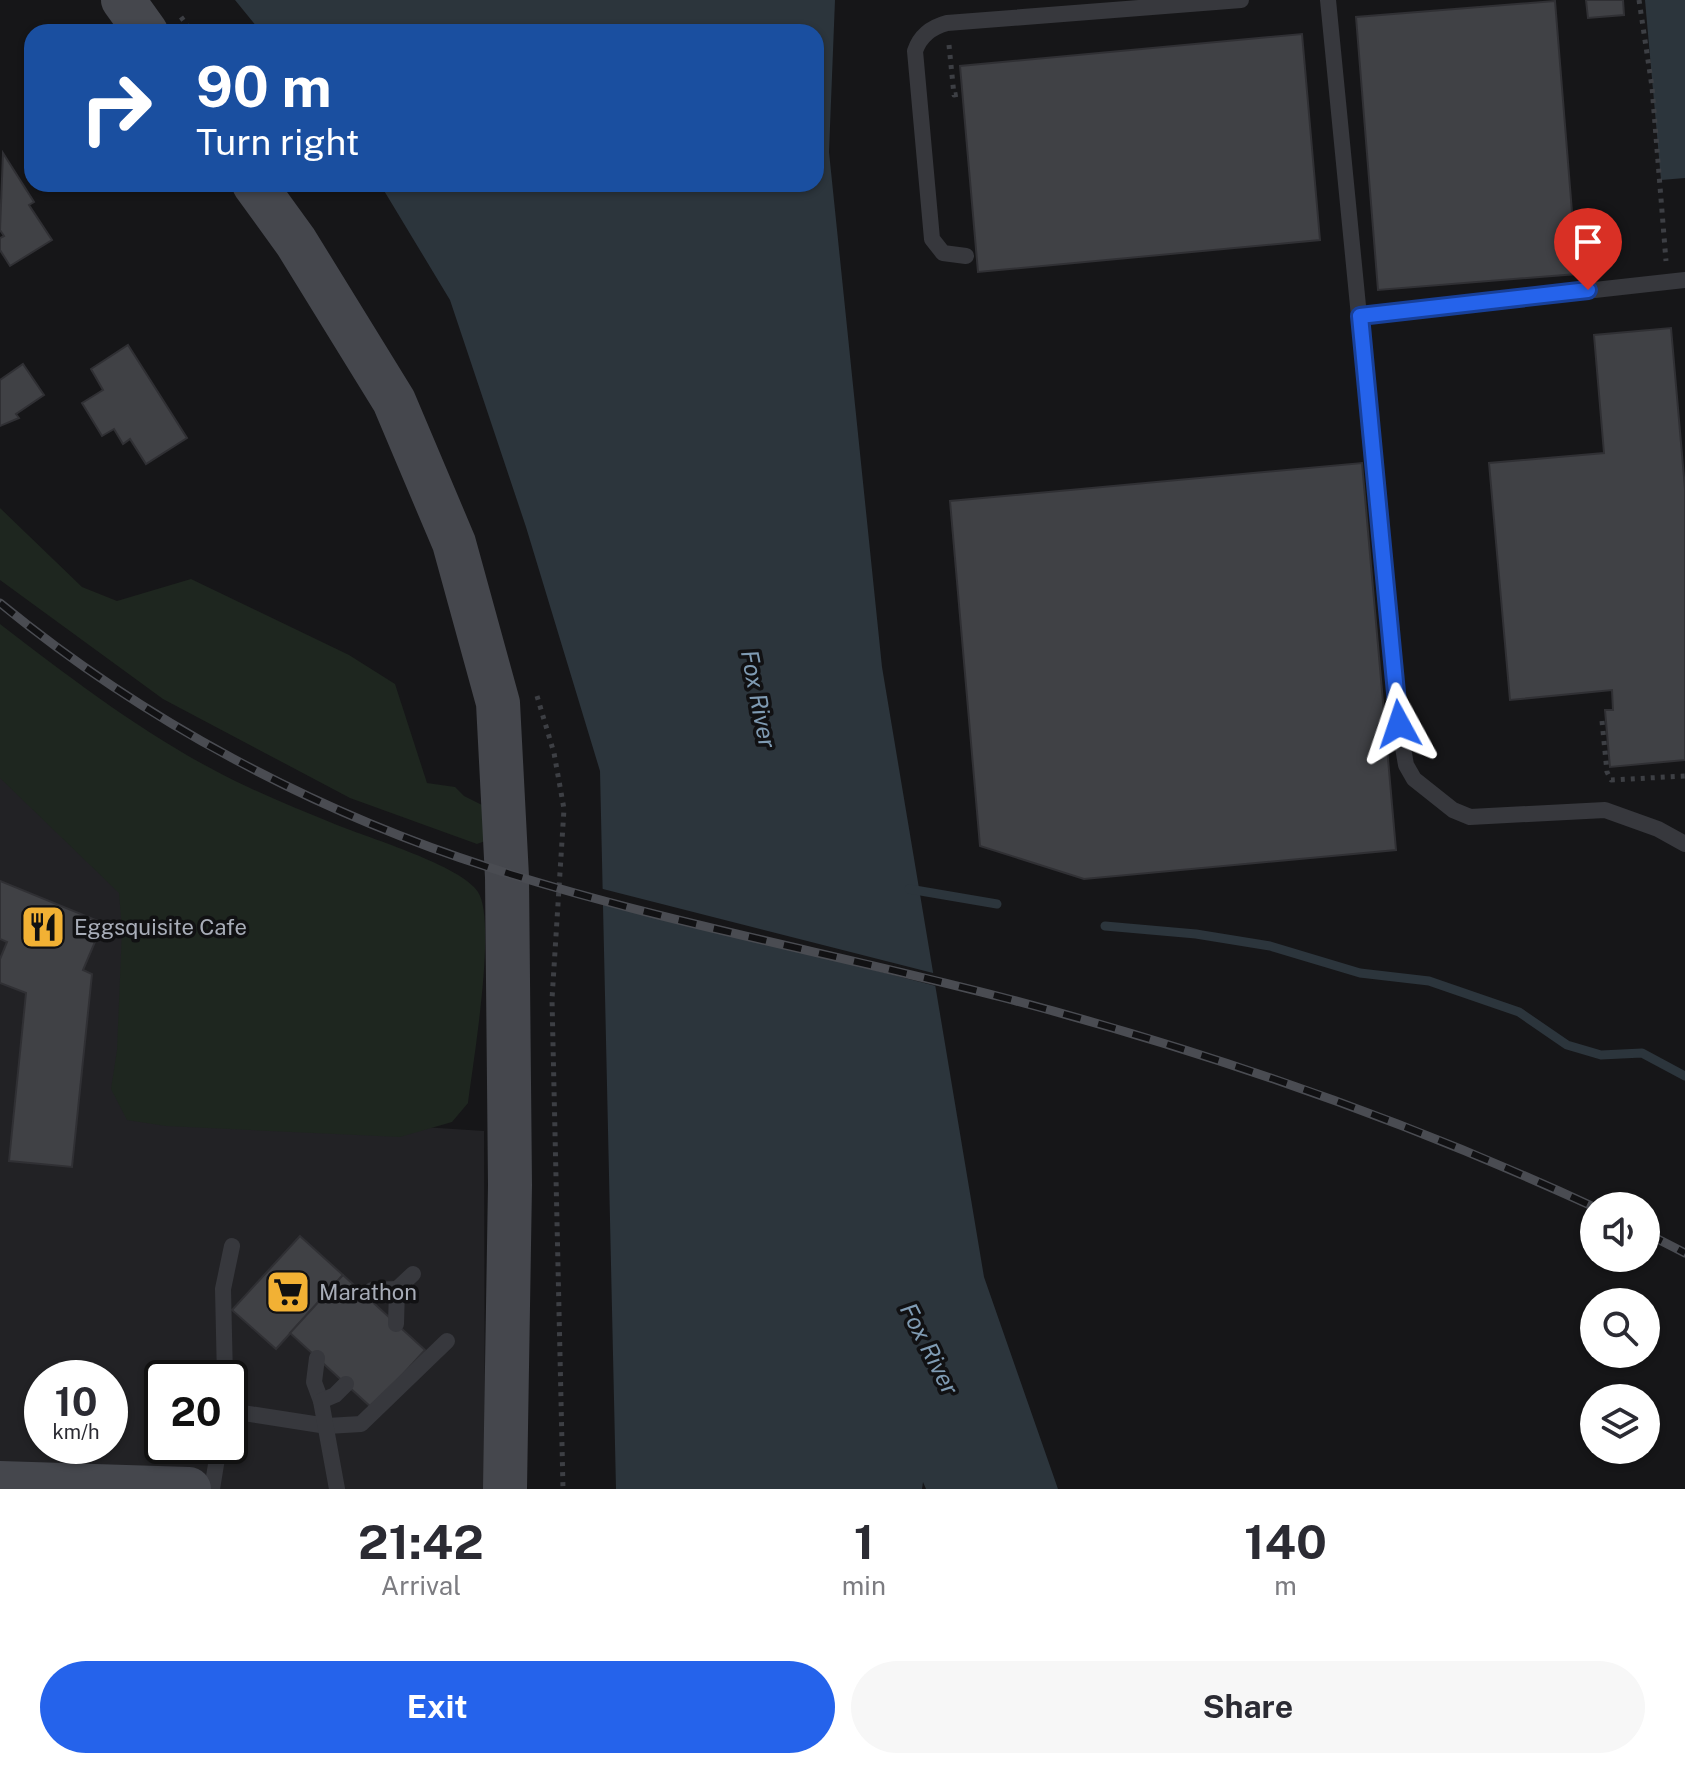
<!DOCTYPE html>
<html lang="en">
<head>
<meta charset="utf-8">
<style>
	:root { --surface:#fff; --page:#f7f7f7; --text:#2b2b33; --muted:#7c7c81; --accent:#2563eb }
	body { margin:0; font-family:"Public Sans",sans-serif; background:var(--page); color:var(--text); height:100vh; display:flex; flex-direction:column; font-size:30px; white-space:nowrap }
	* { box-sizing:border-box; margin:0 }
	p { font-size:26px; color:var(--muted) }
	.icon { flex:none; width:44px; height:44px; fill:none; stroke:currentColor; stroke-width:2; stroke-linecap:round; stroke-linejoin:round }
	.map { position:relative; height:1489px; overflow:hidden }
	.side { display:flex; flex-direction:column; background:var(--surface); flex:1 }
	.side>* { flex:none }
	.banner { position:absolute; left:24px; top:24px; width:800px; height:168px; border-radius:24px; box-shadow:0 2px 6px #0004; background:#1a4fa0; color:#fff; overflow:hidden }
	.fabs { position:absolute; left:1580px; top:1192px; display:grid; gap:16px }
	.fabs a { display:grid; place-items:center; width:80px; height:80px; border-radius:50%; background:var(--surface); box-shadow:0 2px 6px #0004; font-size:40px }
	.speed { position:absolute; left:24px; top:1360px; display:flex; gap:16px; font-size:40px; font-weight:700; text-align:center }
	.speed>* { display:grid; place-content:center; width:104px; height:104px; border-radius:50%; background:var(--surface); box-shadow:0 2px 6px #0004; line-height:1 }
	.speed small { font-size:20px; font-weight:400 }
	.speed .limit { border:4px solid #111; border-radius:12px; background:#fff; color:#111 }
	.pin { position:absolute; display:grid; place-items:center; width:68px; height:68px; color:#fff; margin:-82px -34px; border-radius:50% 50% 50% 0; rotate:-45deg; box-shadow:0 0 8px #0007 }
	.pin .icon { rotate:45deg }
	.me { position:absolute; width:88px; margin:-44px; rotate:355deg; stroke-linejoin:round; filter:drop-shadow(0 0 6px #0008) }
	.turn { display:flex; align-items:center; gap:28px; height:168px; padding:0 40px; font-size:36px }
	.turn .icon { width:104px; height:104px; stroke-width:2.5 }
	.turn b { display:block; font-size:56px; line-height:68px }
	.eta { display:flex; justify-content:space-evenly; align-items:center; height:136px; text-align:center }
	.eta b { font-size:48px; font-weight:700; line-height:56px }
	.button { display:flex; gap:16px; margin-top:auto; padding:16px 40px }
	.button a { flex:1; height:92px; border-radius:48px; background:var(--accent); color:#fff; font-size:32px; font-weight:700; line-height:92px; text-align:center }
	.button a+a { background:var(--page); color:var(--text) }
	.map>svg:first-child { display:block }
	.built { fill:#222225; fill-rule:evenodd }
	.green { fill:#1e261f }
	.water { fill:#2c353c }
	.pier { fill:#161618 }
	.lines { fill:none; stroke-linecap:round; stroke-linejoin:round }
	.stream { stroke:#2c353c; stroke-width:9 }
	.building { fill:#404145; stroke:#303034; stroke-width:2 }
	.path { stroke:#3d3f44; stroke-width:5; stroke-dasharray:4 6; stroke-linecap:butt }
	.lane { stroke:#37383d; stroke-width:16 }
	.secondary { stroke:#45474d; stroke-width:44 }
	.rail-casing { stroke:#4a4c52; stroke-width:9 }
	.rail { stroke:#111113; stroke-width:6; stroke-dasharray:18; stroke-linecap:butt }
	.route-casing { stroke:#184099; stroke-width:20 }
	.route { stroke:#2563eb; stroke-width:14 }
	.labels { text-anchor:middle; stroke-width:7; stroke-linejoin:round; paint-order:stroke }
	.poi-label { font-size:22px; fill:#a8adb8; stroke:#111113; text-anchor:start }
	.water-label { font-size:24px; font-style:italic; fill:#7f9bb3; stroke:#111113 }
</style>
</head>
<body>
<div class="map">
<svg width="1685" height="1489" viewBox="0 0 1685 1489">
	<rect width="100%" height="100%" fill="#161618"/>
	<!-- built -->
	<path class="built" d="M 0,744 L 151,894 L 133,1108 L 484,1131 L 485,1489 L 0,1489 ZM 42,1378 L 110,1378 L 110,1446 L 42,1446 ZM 162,1378 L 230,1378 L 230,1446 L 162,1446 Z"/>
	<!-- green -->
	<g class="green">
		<polygon points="0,508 82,587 117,601 191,579 349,655 395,684 427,783 455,787 464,796 488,808 491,839 477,844 350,798 163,699 0,580"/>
		<path d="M 0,624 C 77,683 159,746 248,787 C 277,801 308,813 337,825 C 369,838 462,866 478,892 C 497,921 473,1063 468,1103 L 452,1122 L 400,1137 L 166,1126 L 127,1120 L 111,1089 L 117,1050 L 122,930 L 119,893 L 0,778 Z"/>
	</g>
	<!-- water -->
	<g class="water">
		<polygon points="235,0 835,0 829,152 882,667 984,1277 1058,1489 926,1489 923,1482 922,1489 616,1489 600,771 526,527 450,300 380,184 816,184 816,32 261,32"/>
		<polygon points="1645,0 1685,0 1685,178 1661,180"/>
	</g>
	<!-- pier -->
	<polygon class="pier" points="599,888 937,974 940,987 599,900"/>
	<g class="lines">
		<!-- stream -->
		<g class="stream">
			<polyline points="909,889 997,904"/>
			<polyline points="1105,926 1196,934 1270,946 1360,973 1429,981 1519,1012 1567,1045 1601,1055 1642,1053 1685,1076"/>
		</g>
	</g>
	<!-- building -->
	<g class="building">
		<polygon points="1586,0 1623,0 1624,15 1588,18"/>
		<polygon points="1555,1 1577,274 1378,290 1356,17"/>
		<polygon points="1302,34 1320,240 978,272 960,66"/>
		<polygon points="3,153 34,202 29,205 52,240 10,266 0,250 0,238 4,236 0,230"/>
		<polygon points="1671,328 1685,489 1685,760 1610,767 1605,710 1613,710 1612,690 1510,700 1489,463 1604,453 1594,335"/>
		<polygon points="128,345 187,438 146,464 130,439 123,444 114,429 102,436 82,403 103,390 91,369"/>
		<polygon points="23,364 44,395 16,414 19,418 0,426 0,380"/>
		<polygon points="1362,463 1396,850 1084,879 980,846 950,501"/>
		<polygon points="0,881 103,923 83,970 92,974 72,1167 9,1161 26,993 0,983 0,959 7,942 0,939"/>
		<polygon points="300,1236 343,1275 276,1349 232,1310"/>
		<polygon points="343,1275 425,1350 372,1408 290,1333"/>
	</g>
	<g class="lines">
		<!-- path -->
		<g class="path">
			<polyline points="1639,0 1652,87 1666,261"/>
			<polyline points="181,17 192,32"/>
			<polyline points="949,45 954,95 960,94"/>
			<polyline points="537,696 554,753 564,809 552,999 563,1489"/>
			<polyline points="1602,721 1607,772 1611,780 1685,776"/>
		</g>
		<!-- lane -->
		<g class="lane">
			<polyline points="1328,0 1399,724 1406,765 1414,779 1453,810 1470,817 1605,810 1658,829 1685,844"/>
			<path d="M 966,256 L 943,253 L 932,239 L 915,51 C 920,36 932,27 947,23 L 1241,0"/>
			<polyline points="1360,316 1685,280"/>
			<polyline points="366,1296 372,1290 397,1289"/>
			<polyline points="396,1324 397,1289 413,1274"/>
			<polyline points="317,1358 314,1382 321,1401"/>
			<polyline points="225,1378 223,1289 232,1246"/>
			<polyline points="230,1411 327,1426 361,1424 447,1341"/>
			<polyline points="212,1489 219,1446"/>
			<polyline points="337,1489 321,1401 335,1395 346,1384"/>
		</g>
		<!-- secondary -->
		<g class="secondary">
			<polyline points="123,0 146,32"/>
			<polyline points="254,184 296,242 394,401 454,543 498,703 507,877 510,1185 505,1489"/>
			<polyline points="0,1483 189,1489"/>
		</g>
		<!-- rail casing -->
		<g class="rail-casing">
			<g id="rail">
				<path d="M 0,603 C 144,721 313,811 491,868 C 657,921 832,953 1001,997 C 1207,1051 1401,1118 1594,1207"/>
				<polyline points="1646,1233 1685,1253"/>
			</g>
		</g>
		<!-- rail -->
		<use href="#rail" class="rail"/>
	</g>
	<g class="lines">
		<!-- route casing -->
		<g class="route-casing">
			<polyline id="route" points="1399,724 1360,316 1588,290"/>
		</g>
		<!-- route -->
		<use href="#route" class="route"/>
	</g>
	<!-- icons -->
	<defs>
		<g id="restaurant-square" transform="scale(2.3)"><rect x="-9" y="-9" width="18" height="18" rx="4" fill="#f2b134" stroke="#111113"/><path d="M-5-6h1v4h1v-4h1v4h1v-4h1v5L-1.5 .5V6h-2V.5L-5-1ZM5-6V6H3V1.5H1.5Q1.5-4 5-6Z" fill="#111"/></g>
		<g id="supermarket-square" transform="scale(2.3)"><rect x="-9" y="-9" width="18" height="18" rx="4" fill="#f2b134" stroke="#111113"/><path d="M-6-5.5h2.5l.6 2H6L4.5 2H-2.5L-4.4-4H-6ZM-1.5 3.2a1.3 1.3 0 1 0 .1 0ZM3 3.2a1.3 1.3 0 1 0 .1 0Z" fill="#111"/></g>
	</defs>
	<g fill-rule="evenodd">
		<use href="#restaurant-square" x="43" y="927"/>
		<use href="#supermarket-square" x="288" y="1292"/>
	</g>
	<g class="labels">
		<!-- poi labels -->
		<g class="poi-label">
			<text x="74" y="935">Eggsquisite Cafe</text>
			<text x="319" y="1300">Marathon</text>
		</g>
		<!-- water labels -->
		<g class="water-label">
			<text transform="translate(758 699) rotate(79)" y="8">Fox River</text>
			<text transform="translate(929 1349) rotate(63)" y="8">Fox River</text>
		</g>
	</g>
</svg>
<div class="fabs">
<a><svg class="icon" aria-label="sound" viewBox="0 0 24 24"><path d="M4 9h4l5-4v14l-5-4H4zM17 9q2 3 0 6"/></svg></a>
<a><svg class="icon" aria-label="search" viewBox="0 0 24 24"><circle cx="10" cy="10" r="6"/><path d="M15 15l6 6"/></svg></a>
<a><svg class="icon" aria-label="layers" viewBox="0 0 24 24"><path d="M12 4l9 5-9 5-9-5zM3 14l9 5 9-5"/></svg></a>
</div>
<div class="speed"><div>10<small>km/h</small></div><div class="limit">20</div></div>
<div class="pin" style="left:1588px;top:290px;background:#d93025"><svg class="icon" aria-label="arrive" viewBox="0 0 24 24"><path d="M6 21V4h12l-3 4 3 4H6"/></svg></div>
<svg class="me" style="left:1399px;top:724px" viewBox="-20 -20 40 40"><path d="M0-17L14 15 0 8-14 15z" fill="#2563eb" stroke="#fff" stroke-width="4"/></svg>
<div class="banner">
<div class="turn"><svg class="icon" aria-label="right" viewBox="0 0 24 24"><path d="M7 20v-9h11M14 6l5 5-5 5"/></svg><div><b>90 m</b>Turn right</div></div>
</div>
</div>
<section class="side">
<div class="eta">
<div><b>21:42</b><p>Arrival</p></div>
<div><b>1</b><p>min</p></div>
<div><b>140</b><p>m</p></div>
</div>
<div class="button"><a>Exit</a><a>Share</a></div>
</section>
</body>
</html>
